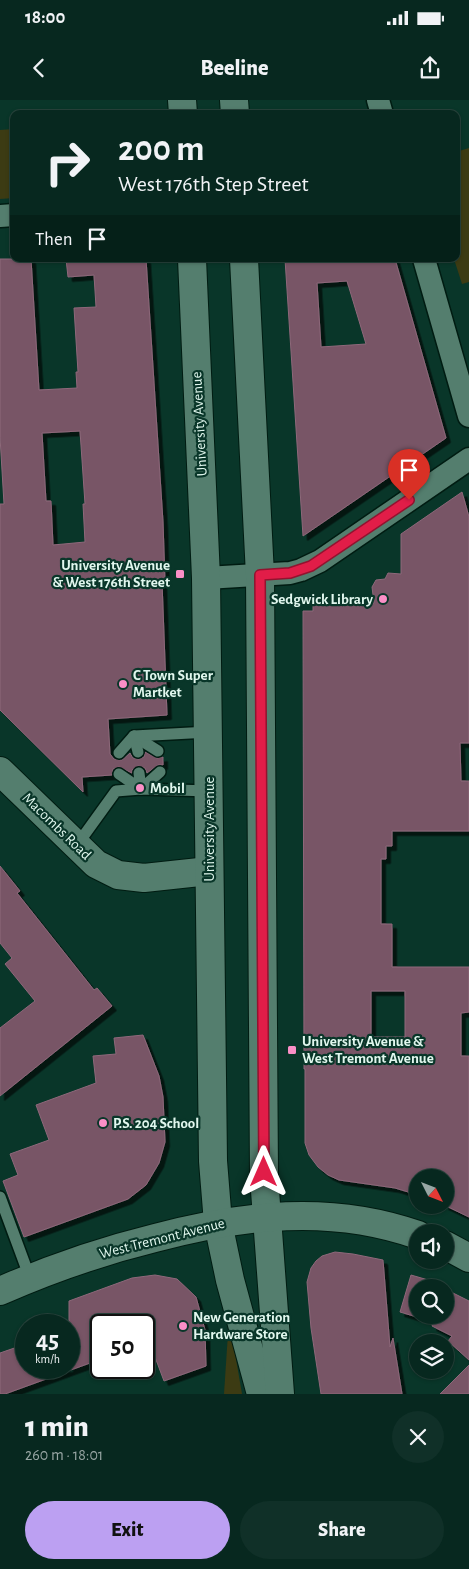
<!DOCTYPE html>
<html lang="en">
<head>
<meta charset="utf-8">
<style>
	:root { --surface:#07281f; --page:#103028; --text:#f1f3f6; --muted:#98a6a4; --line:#28443d; --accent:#bca0f2 }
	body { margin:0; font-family:"Alegreya Sans",sans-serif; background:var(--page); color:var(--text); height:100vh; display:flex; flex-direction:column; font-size:19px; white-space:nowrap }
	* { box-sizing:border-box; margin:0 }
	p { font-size:16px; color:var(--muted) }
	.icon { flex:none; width:28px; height:28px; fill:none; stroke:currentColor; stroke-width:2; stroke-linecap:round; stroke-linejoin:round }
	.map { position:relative; height:1294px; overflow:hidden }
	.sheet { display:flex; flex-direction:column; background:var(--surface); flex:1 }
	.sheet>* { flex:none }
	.guide { position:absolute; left:10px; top:10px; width:450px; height:152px; border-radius:10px; box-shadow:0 1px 4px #0004,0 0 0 1px var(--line); background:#07281f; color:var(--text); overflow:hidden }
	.needle { width:32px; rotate:132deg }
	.fabs { position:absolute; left:409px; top:1069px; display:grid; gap:10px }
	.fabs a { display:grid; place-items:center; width:45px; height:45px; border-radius:50%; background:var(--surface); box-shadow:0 1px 4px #0004,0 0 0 1px var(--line); font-size:25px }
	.speed { position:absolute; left:15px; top:1214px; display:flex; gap:10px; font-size:25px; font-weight:700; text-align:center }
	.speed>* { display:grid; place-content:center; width:65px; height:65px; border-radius:50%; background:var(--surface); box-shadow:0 1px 4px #0004,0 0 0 1px var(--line); line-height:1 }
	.speed small { font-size:12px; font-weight:400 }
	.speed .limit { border:2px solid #111; border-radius:8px; background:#fff; color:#111 }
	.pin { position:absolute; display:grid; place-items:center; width:42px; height:42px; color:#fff; margin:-51px -21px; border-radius:50% 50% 50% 0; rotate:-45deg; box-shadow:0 0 5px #0007 }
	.pin .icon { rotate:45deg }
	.me { position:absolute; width:55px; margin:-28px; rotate:0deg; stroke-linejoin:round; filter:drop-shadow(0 0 4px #0008) }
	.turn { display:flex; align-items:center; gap:18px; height:105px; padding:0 25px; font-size:22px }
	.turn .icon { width:65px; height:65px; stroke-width:2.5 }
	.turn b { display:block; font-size:35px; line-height:42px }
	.then { display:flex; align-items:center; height:48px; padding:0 25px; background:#0003; gap:10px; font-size:19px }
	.round { display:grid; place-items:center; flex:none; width:52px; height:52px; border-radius:26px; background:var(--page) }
	.overview { display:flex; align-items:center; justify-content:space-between; height:85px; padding:0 25px }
	h1 { font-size:30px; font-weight:800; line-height:38px }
	.cta { display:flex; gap:10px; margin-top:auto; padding:10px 25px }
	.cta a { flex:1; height:58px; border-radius:30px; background:var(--accent); color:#111; font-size:20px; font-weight:800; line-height:58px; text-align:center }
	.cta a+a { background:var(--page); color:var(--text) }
	.status { display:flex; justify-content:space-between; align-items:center; height:35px; padding:0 25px; background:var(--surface); direction:ltr }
	.status svg { height:14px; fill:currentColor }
	header { display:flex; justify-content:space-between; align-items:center; height:65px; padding:0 25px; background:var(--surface); font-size:22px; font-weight:800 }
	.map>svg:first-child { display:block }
	.green { fill:#3c3b13 }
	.building { fill:#785466; stroke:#8e687a; fill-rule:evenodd; filter:url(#shadow) }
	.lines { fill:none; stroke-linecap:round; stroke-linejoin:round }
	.service-casing { stroke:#001c12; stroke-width:14 }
	.minor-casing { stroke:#001c12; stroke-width:25 }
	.tertiary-casing { stroke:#001c12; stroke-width:30 }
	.secondary-casing { stroke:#001c12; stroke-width:30 }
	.service { stroke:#547e6e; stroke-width:11 }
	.minor { stroke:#547e6e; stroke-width:22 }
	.tertiary { stroke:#547e6e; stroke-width:28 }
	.secondary { stroke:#547e6e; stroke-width:28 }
	.route-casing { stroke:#92132f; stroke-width:12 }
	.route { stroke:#e11d48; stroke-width:9 }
	.poi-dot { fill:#fa8fc6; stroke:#093629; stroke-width:2 }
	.labels { text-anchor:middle; stroke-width:4.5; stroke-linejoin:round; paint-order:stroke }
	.street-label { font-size:15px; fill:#e1f7ee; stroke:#093629 }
	.poi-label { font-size:15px; font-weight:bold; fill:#e1f7ee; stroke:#093629; text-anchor:start }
</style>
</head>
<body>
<div class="status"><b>18:00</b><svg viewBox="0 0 49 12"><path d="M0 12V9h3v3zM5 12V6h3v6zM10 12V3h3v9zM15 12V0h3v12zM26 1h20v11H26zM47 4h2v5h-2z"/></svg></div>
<header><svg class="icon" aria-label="back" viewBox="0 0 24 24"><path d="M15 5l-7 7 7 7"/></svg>Beeline<svg class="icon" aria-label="share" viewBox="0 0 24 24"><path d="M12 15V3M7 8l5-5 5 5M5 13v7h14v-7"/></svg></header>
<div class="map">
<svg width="469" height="1294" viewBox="0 0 469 1294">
	<defs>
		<filter id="shadow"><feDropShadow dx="4.5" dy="4.5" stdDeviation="0" flood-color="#0009"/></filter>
	</defs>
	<rect width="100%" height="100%" fill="#093629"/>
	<!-- green -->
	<g class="green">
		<polygon points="14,29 14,98 0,99 0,30"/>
		<polygon points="469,48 469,182 462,184 454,159 456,159 456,52"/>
		<polygon points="229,1218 242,1294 224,1294"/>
	</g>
	<!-- building -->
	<g class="building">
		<path d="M 0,159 L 31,159 L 39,290 L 77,288 L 76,272 L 78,272 L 74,208 L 96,207 L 94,175 L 68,177 L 66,159 L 146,159 L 163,422 L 165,482 L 162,482 L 167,615 L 108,619 L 110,654 L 114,659 L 122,660 L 130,653 L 133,658 L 139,659 L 144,657 L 145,652 L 157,658 L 163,657 L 163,665 L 158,665 L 147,673 L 145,668 L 138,666 L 132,670 L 132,673 L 119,667 L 113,669 L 112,675 L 82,677 L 83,692 L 0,610 L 0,404 L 4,404 L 0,337 ZM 80,331 L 85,404 L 83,404 L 85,442 L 53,445 L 51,401 L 46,401 L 42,333 Z"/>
		<path d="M 285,159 L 395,159 L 446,338 L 303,436 ZM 347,181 L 366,244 L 321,247 L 317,183 Z"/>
		<path d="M 462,392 L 469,417 L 469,643 L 460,643 L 461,681 L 469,681 L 469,731 L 392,731 L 392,746 L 386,746 L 386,759 L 381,759 L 381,824 L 392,824 L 392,867 L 469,867 L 469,912 L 461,913 L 461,956 L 469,956 L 469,1117 L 444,1105 L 445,1105 L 445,1078 L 418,1078 L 418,1095 L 395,1088 L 339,1080 L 328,1075 L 318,1067 L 309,1055 L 305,1043 L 305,969 L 304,969 L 303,511 L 313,511 L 313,503 L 374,503 L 372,487 L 376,480 L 385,479 L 388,473 L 401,474 L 401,434 ZM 371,891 L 405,891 L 405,937 L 371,937 Z"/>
		<polygon points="0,766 20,791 17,793 94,890 97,888 112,906 0,996 0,928 35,901 5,864 12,858 0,843"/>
		<polygon points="143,935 159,976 163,997 165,1042 159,1063 146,1085 128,1099 24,1137 3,1081 18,1075 10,1054 49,1040 36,1005 96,983 93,956 116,954 114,938"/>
		<polygon points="335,1152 353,1154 383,1160 390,1247 393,1238 402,1294 321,1294 311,1228 307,1182 311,1168 316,1161 322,1156"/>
		<polygon points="155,1175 177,1179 196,1197 205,1230 206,1266 164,1281 155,1257 144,1261 144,1225 101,1225 101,1259 5,1294 0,1294 0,1253 26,1244 26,1268 69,1268 69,1201 132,1178"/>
		<polygon points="411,1175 442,1184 441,1188 418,1188 418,1215 445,1215 445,1189 469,1201 469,1260 448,1241 452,1236 432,1226 434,1222 400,1212"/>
		<polygon points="469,1265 469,1294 440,1294"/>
	</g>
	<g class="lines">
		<!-- service casing -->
		<g class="service-casing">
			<g id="service">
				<polyline points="134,636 158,651"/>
				<polyline points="134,636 138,652"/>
				<polyline points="119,653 134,636 209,632"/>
				<polyline points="119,674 141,689 139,673"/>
				<polyline points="141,689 160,672"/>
				<polyline points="77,745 116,691 141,689 210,691"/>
				<polyline points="0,1097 30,1178"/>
			</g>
		</g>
		<!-- minor casing -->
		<g class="minor-casing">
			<g id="minor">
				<polyline points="378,0 382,14"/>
				<polyline points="0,116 14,115"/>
				<polyline points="424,159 469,316"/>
				<polyline points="206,478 290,473 301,470 320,461 469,359"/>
			</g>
		</g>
		<!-- tertiary casing -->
		<g class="tertiary-casing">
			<polyline id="tertiary" points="0,671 96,764 118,775 144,778 209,771"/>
		</g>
		<!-- secondary casing -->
		<g class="secondary-casing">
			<g id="secondary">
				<polyline points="182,0 183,14"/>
				<polyline points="234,0 235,14"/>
				<polyline points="192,159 206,478 213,1061 218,1123 230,1180 261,1294"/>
				<polyline points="244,159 260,475 264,1077 280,1294"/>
				<polyline points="445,1145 469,1158"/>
				<path d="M 0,1191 C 50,1169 102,1151 155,1138 C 242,1115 330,1104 418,1135"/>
			</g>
		</g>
		<!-- service -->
		<use href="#service" class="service"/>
		<!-- minor -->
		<use href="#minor" class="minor"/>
		<!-- tertiary -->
		<use href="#tertiary" class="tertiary"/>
		<!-- secondary -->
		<use href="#secondary" class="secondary"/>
	</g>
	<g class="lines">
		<!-- route casing -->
		<g class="route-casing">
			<polyline id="route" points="264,1072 260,475 290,473 311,466 409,400"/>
		</g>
		<!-- route -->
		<use href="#route" class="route"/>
	</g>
	<!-- markers -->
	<g class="poi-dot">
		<rect x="175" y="469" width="10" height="10" rx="2.5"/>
		<circle cx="383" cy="499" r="5"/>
		<circle cx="123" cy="584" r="5"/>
		<circle cx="140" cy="688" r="5"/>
		<rect x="287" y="945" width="10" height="10" rx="2.5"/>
		<circle cx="103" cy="1023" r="5"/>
		<circle cx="183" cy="1226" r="5"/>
	</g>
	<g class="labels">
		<!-- street labels -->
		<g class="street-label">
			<text transform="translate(199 324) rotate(-93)" y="5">University Avenue</text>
			<text transform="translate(57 726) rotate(44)" y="5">Macombs Road</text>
			<text transform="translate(209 729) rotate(-90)" y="5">University Avenue</text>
			<text transform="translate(162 1138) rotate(-14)" y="5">West Tremont Avenue</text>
		</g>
		<!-- poi labels -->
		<g class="poi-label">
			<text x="170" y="470" text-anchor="end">University Avenue<tspan x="170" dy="17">&amp; West 176th Street</tspan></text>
			<text x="373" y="504" text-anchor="end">Sedgwick Library</text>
			<text x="133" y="580">C Town Super<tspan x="133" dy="17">Martket</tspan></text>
			<text x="150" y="693">Mobil</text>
			<text x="302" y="946">University Avenue &amp;<tspan x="302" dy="17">West Tremont Avenue</tspan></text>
			<text x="113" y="1028">P.S. 204 School</text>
			<text x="193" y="1222">New Generation<tspan x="193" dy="17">Hardware Store</tspan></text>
		</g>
	</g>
</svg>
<div class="fabs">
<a><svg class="needle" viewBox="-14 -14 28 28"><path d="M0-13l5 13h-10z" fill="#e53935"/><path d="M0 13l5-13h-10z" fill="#98a6a4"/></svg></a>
<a><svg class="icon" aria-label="sound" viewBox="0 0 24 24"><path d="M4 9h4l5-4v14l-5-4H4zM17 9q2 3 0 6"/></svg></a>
<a><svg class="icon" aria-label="search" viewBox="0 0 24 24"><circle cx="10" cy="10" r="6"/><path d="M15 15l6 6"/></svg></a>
<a><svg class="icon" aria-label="layers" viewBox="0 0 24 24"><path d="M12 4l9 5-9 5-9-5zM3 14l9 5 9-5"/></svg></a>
</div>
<div class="speed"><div>45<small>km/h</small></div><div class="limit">50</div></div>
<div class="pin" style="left:409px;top:400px;background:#d93025"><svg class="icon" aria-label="arrive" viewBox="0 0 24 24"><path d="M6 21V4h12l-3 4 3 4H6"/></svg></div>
<svg class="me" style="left:264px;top:1072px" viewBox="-20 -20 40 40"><path d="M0-17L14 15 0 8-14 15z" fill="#e11d48" stroke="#fff" stroke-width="4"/></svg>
<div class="guide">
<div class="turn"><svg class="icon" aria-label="right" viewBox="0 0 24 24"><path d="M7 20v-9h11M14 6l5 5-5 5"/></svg><div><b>200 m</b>West 176th Step Street</div></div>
<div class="then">Then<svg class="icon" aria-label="arrive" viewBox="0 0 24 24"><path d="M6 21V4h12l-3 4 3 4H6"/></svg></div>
</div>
</div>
<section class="sheet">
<div class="overview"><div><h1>1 min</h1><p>260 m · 18:01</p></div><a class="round"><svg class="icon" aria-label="close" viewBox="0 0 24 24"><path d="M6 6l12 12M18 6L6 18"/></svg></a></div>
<div class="cta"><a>Exit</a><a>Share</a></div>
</section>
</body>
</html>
